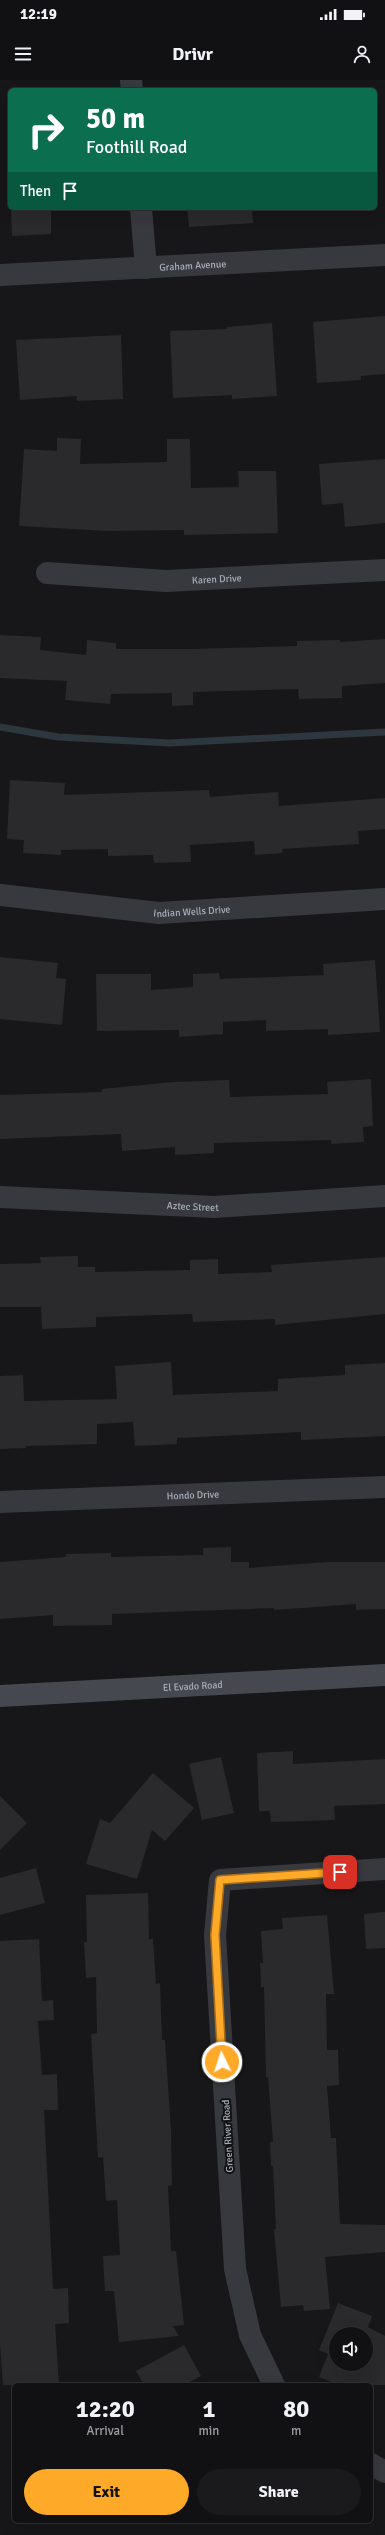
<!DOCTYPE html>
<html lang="en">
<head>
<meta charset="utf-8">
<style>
	:root { --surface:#111113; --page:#1a1a1c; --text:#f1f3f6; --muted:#9c9da0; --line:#303133; --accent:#ffa929 }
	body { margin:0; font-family:Signika,sans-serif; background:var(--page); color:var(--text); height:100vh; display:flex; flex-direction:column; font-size:15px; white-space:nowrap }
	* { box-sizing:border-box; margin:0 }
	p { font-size:13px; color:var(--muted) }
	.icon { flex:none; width:22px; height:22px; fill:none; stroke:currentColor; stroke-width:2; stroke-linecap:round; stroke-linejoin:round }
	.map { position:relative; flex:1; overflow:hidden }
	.drawer { position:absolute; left:12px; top:2303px; width:361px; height:140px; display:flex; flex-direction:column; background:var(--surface); border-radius:6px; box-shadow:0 4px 16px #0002,0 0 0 1px var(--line) }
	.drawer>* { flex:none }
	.banner { position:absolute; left:8px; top:8px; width:369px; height:122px; border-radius:6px; box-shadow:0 4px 16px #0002,0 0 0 1px var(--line); background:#0b6e4f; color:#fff; overflow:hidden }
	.tools { position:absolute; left:329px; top:2247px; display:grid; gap:8px }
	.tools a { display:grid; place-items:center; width:44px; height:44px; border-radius:50%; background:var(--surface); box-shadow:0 4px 16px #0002,0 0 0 1px var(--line); font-size:20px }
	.pin { position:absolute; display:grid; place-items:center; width:34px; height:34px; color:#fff; margin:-17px; border-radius:8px; box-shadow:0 2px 6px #0006 }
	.me { position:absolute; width:44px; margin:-22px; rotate:356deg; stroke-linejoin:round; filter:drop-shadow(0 0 3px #0008) }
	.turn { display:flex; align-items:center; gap:14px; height:84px; padding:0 12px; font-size:18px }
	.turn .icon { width:52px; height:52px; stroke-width:2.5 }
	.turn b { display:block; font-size:28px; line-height:34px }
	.then { display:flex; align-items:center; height:38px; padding:0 12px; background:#0003; gap:8px; font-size:15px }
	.eta { display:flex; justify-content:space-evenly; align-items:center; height:68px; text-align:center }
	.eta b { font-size:24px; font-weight:800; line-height:28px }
	.action { display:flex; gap:8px; margin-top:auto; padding:8px 12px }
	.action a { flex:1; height:46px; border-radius:24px; background:var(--accent); color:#111; font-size:16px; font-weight:800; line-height:46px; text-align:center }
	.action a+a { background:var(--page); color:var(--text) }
	.status { display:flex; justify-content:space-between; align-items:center; height:28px; padding:0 20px; background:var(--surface); direction:ltr }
	.status svg { height:11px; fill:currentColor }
	header { display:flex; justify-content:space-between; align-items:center; height:52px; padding:0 12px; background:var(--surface); font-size:18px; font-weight:800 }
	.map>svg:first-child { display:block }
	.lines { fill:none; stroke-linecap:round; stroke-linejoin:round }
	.stream { stroke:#2c373e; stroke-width:7 }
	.building { fill:#2a2a2d; fill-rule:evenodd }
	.minor { stroke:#37393e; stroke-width:22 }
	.secondary { stroke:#45484f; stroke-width:22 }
	.route-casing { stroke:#a66e1b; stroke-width:10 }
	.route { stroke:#ffa929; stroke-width:7 }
	.labels { text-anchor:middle; stroke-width:4; stroke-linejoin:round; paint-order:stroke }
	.street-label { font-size:10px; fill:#a8afba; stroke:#121214 }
</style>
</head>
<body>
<div class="status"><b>12:19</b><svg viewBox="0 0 49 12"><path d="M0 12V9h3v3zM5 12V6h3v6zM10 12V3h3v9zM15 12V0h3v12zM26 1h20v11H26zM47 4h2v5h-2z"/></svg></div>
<header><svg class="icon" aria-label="menu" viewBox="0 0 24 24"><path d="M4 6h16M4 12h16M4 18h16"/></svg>Drivr<svg class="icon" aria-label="person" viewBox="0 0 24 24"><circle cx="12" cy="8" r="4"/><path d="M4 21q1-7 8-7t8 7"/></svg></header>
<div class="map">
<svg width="385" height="2455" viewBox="0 0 385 2455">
	<rect width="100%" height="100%" fill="#171719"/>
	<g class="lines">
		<!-- stream -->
		<polyline class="stream" points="0,647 58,657 170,663 385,652"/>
	</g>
	<!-- building -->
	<g class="building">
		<polygon points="11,128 51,128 51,154 12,156"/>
		<polygon points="187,128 252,128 253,143 189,147"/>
		<polygon points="385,236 385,294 361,296 361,300 317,303 313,242"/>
		<polygon points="272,243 277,316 232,319 232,315 173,318 170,251 227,249 227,247"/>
		<polygon points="121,255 123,319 77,321 77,316 20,320 16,260"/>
		<polygon points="57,358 81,359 80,384 167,382 167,359 190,359 191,408 239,407 238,391 276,391 278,453 184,455 184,450 107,451 19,446 24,369 57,371"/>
		<polygon points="385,379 385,443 345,447 343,423 322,425 319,384"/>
		<polygon points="0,555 41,557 40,570 86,575 87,560 116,563 116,569 192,569 297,566 297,561 340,560 340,562 385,559 385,603 342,606 342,618 299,619 298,609 193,612 193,625 172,626 172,613 111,614 110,624 65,620 67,601 0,598"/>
		<polygon points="10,700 65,703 64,715 209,710 210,717 278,712 279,726 385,718 385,749 358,751 359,764 282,769 283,773 255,775 254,761 190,765 191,782 154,783 153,775 108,776 108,769 61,770 61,775 23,773 24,760 7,759"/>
		<polygon points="0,877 58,883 56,898 66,899 62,945 0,939"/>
		<polygon points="375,880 380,952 328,955 328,949 266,951 266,940 223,942 223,954 179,957 179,950 97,951 96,894 151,894 151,910 193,907 193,894 219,893 220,899 324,895 323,884"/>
		<polygon points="371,999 373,1046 363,1047 364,1062 331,1064 331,1060 214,1063 214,1073 175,1075 175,1067 122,1071 121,1054 0,1059 0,1015 102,1012 102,1009 173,1002 229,1000 230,1017 328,1014 327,1002"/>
		<polygon points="78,1176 78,1187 95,1187 95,1192 190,1190 190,1180 218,1179 218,1194 272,1192 271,1185 385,1177 385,1234 275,1245 275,1239 193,1242 192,1234 96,1237 96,1247 42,1249 41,1227 0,1227 0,1184 41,1183 40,1177"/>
		<polygon points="171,1282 173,1315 278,1311 278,1299 345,1295 345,1285 385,1283 385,1356 301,1360 301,1352 177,1358 177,1364 135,1366 133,1342 97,1344 97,1364 26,1366 26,1368 0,1369 0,1296 23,1295 24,1321 117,1319 115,1286"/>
		<polygon points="231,1467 231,1482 249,1482 249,1488 327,1482 385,1482 385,1529 356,1530 356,1524 274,1530 274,1528 112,1534 112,1545 53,1546 53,1535 0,1539 0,1482 66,1477 66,1474 111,1473 111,1477 203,1475 203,1468"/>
		<polygon points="293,1671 293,1684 385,1679 385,1724 334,1726 335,1740 271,1742 270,1731 259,1731 257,1673"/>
		<polygon points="221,1677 234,1733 202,1740 189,1684"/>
		<polygon points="153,1693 194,1728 165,1761 152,1750 137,1799 86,1784 100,1739 110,1743"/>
		<polygon points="0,1716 27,1743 0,1770"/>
		<polygon points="36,1788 45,1823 0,1835 0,1798"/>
		<polygon points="148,1813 149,1859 153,1859 156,1904 160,1903 162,1960 165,1960 171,2051 172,2105 168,2106 171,2171 176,2171 184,2245 173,2246 179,2256 119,2262 114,2211 105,2211 103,2176 120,2175 117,2120 106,2121 103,2077 98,2078 91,1954 97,1953 96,1897 86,1898 84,1862 87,1862 86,1815"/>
		<polygon points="385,1832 385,1868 366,1869 364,1834"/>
		<polygon points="327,1835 334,1914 326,1914 327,1970 338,1970 339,2005 327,2006 331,2058 336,2058 340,2144 385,2145 385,2172 325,2177 330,2229 304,2231 303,2225 281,2227 274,2149 276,2149 273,2086 271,2086 270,2062 273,2062 268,1997 266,1997 264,1907 261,1907 260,1883 263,1883 261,1851 283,1849 282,1838"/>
		<polygon points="39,1859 42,1921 53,1920 54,1940 38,1941 42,1995 57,1994 58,2030 44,2030 53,2209 68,2208 69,2243 55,2244 59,2305 3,2305 0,2265 0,1861"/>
		<path d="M 338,2223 L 372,2236 L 368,2247 L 385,2256 L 385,2305 L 340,2305 L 319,2297 L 328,2274 L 319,2270 ZM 336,2254 L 366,2254 L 366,2284 L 336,2284 Z"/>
		<polygon points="184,2265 201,2296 184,2305 144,2305 136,2291"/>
	</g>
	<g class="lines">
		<!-- minor -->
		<g class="minor">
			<polyline points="131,0 132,10"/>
			<polyline points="141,128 146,188"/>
			<path id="s1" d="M 0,195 L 385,175"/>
			<path id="s2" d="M 47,493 L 166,501 L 385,490"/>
			<path id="s3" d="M 0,815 L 159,833 L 385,819"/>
			<path id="s4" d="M 0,1117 L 214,1127 L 385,1116"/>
			<path id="s5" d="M 0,1422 L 385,1407"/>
			<polyline points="274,2305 250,2255 235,2189 215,1855 220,1800 385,1789"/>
			<polyline points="371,2384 385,2392"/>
		</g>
		<!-- secondary -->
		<path class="secondary" id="s6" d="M 0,1616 L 385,1595"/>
	</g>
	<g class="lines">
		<!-- route casing -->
		<g class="route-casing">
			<polyline id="route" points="222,1982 215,1855 220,1800 340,1792"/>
		</g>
		<!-- route -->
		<use href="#route" class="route"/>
	</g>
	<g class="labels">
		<!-- street labels -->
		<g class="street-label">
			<text dy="4" stroke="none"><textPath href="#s1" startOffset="193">Graham Avenue</textPath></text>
			<text dy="4" stroke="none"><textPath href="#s2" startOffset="170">Karen Drive</textPath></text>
			<text dy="4" stroke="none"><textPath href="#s3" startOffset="193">Indian Wells Drive</textPath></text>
			<text dy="4" stroke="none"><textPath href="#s4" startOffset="193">Aztec Street</textPath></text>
			<text dy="4" stroke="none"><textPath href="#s5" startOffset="193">Hondo Drive</textPath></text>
			<text dy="4" stroke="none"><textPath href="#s6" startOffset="193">El Evado Road</textPath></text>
			<text transform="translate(227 2056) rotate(-93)" y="4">Green River Road</text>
		</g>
	</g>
</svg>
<div class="tools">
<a><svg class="icon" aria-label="sound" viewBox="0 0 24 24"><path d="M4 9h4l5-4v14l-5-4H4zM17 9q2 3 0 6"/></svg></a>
</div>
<div class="pin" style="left:340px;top:1792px;background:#d93025"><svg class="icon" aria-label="arrive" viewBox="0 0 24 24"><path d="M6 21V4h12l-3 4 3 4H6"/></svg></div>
<svg class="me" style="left:222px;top:1982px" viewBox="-20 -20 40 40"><circle r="17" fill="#ffa929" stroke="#fff" stroke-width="3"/><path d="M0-11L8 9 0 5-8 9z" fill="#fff"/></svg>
<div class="banner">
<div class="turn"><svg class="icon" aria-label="right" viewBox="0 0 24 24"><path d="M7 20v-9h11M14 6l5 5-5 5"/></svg><div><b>50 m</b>Foothill Road</div></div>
<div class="then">Then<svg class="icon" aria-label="arrive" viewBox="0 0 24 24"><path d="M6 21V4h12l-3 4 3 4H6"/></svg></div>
</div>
<section class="drawer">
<div class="eta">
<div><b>12:20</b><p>Arrival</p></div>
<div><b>1</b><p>min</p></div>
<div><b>80</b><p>m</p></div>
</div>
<div class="action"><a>Exit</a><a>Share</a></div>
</section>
</div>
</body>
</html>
